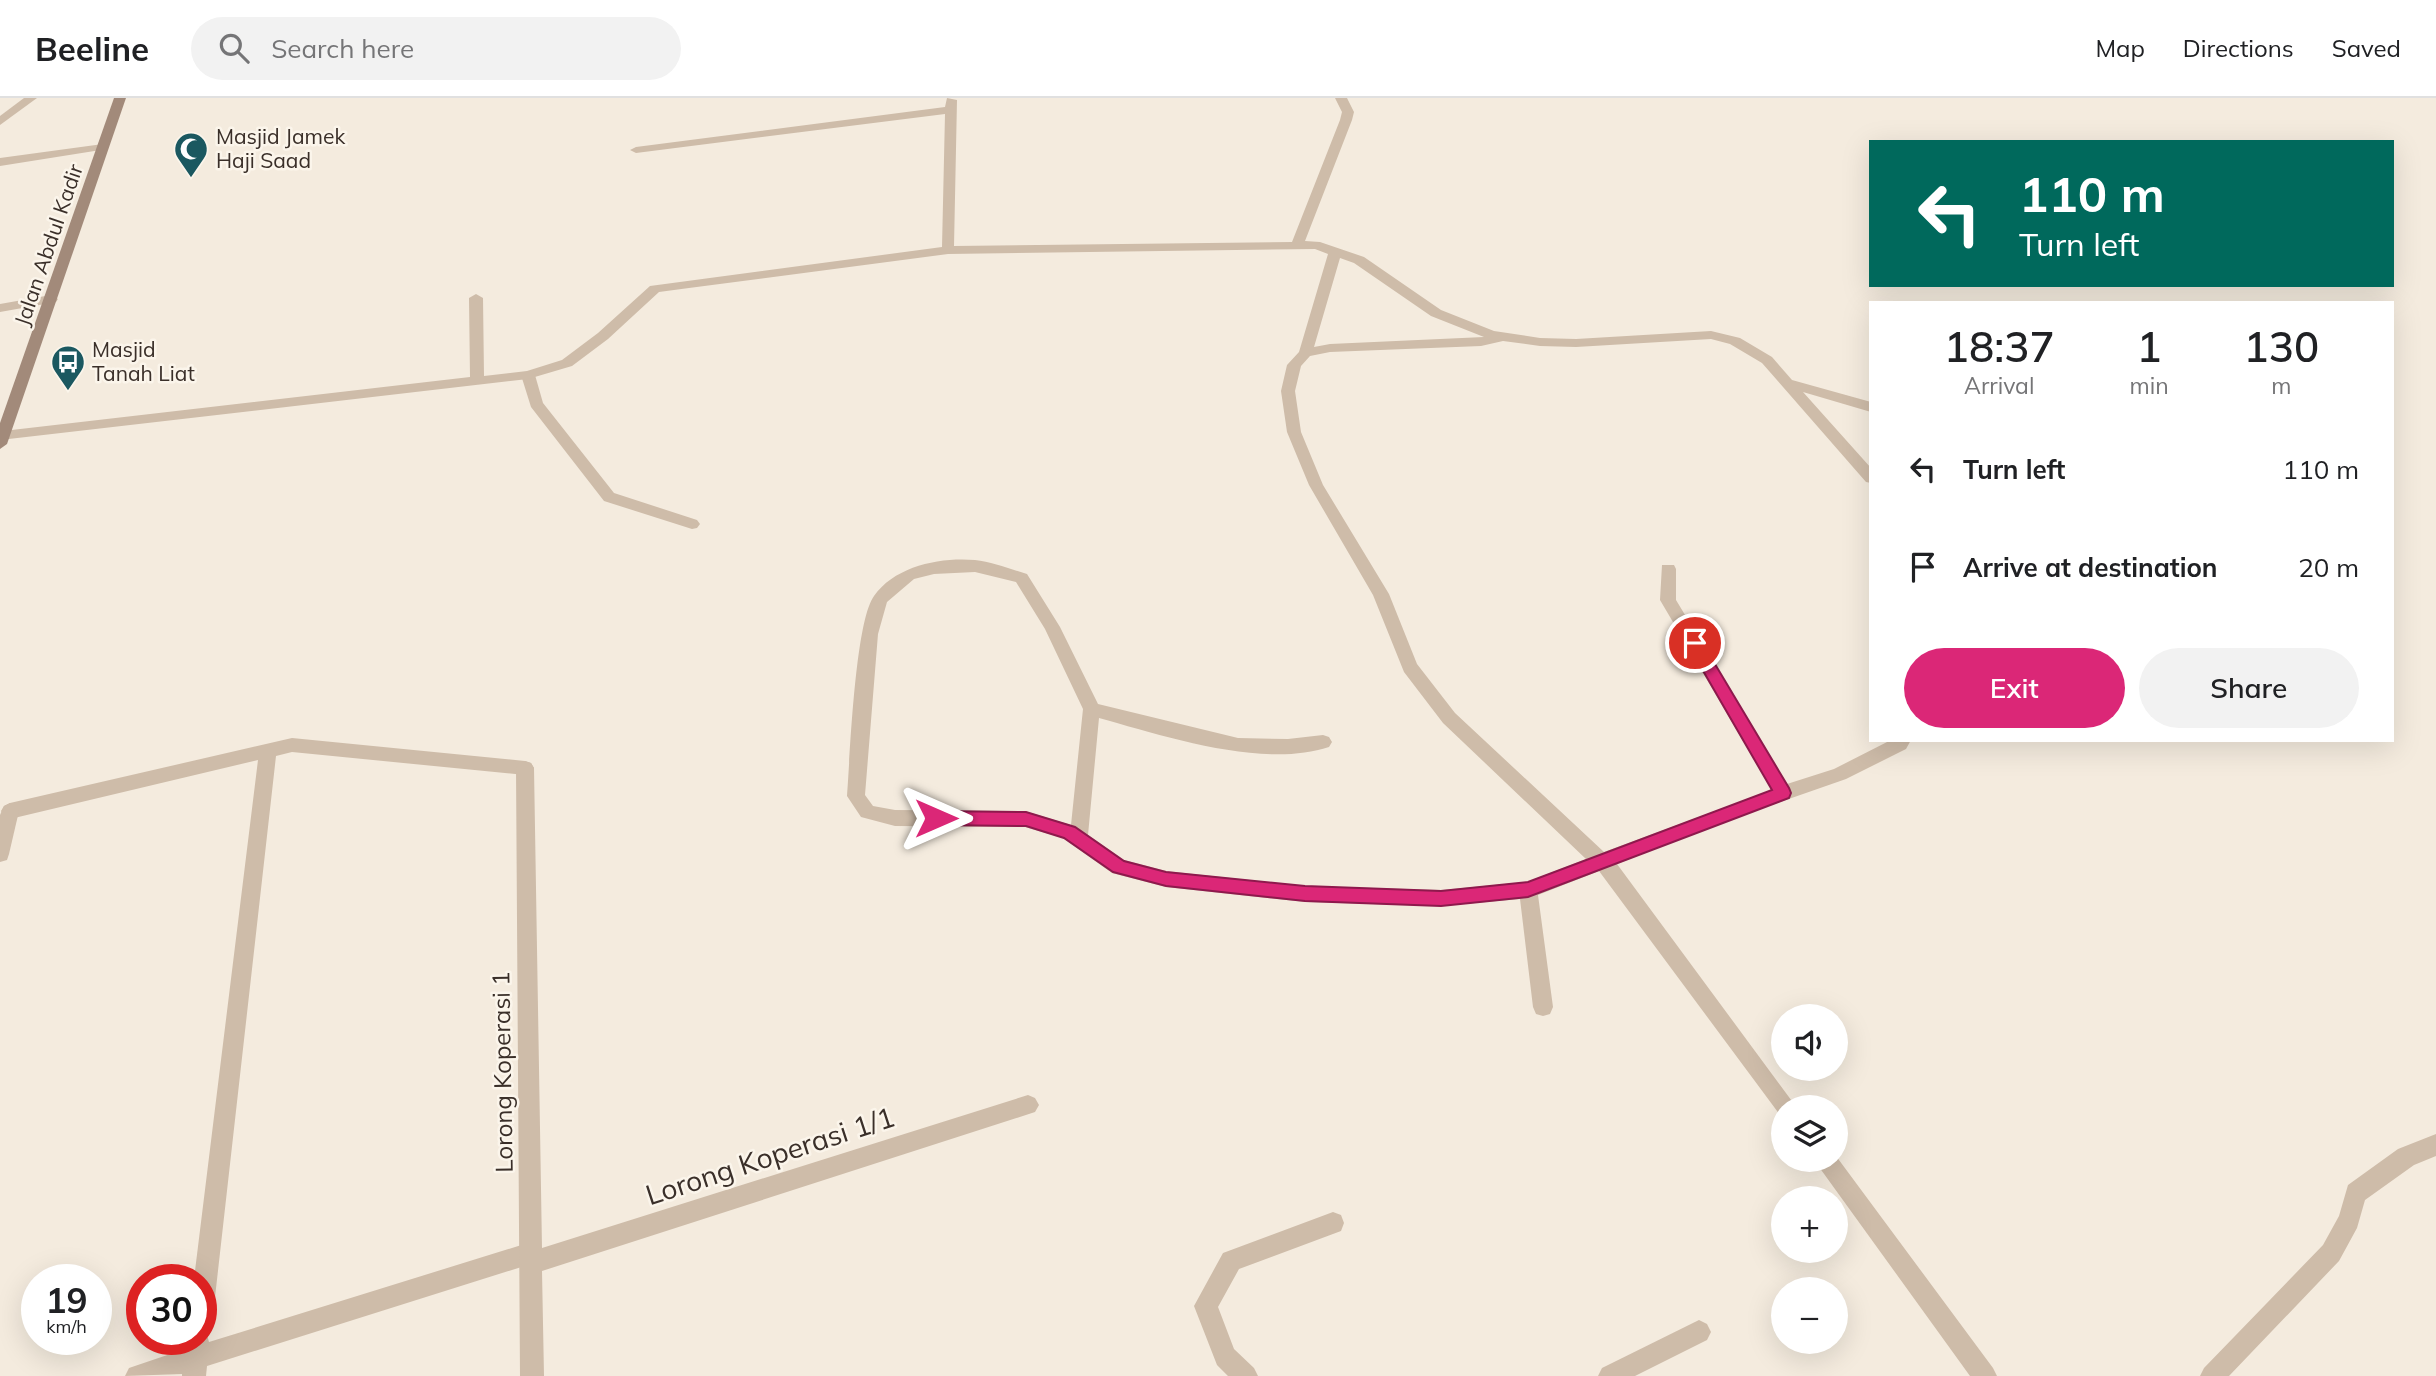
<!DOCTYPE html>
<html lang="en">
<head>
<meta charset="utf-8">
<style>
	:root { --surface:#fff; --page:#f2f2f2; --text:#202124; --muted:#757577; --line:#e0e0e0; --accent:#db2777 }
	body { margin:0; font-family:Mulish,sans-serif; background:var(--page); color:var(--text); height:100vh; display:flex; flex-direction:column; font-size:26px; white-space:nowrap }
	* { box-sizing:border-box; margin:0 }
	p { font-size:23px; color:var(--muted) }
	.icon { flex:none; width:38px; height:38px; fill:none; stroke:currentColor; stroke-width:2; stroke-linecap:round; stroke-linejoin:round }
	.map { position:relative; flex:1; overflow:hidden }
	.drawer { position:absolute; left:1869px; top:203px; width:525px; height:441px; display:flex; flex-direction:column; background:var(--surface); border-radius:0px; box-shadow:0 7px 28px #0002 }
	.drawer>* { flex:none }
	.top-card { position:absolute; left:1869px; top:42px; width:525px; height:147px; border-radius:0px; box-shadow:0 7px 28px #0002; background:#00695c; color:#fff; overflow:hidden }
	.tools { position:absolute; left:1771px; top:906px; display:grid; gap:14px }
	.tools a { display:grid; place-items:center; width:77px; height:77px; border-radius:50%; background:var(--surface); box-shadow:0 7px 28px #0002; font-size:35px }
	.speed { position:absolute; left:21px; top:1166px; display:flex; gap:14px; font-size:35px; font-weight:700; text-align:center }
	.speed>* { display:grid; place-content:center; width:91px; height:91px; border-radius:50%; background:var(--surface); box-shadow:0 7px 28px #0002; line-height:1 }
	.speed small { font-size:18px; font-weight:400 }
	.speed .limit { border:10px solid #d22; background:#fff; color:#111 }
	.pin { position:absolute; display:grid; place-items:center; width:60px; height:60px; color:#fff; margin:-30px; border:4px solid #fff; border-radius:50%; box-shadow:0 2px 7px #0007 }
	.me { position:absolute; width:77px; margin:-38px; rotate:90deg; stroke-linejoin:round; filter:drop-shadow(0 0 5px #0008) }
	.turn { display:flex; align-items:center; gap:24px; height:147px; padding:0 35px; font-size:32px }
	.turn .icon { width:91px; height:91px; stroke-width:2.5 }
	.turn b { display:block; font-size:49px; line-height:60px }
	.eta { display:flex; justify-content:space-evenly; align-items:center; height:119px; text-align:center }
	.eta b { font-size:42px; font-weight:600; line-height:49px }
	.action { display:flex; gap:14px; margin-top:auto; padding:14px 35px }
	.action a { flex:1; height:80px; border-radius:42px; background:var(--accent); color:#fff; font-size:28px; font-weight:600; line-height:80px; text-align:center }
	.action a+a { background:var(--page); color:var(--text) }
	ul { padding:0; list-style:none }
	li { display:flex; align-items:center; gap:21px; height:98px; padding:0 35px }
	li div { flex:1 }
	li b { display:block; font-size:26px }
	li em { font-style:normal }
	header { display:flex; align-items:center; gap:42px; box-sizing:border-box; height:98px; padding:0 35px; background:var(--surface); border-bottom:2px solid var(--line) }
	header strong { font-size:33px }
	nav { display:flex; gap:38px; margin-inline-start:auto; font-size:24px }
	.search { width:490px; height:63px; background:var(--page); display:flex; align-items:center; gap:18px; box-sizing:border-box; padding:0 24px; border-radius:38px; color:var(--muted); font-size:26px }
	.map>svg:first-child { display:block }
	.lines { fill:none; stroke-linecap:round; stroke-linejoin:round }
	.service { fill:#cebca9; fill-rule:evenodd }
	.minor { fill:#cebca9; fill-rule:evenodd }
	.secondary { fill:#a28a7a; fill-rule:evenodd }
	.route { fill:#db2777; stroke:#8e194d; stroke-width:2 }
	.labels { text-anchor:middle; stroke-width:5; stroke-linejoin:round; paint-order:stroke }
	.far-poi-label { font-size:21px; fill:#3a2f29; stroke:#fbf5eb; text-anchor:start }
	.far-street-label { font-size:21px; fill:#3a2f29; stroke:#fbf5eb }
	.street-label { font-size:24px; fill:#3a2f29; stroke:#fbf5eb }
	.near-street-label { font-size:28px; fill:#3a2f29; stroke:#fbf5eb }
</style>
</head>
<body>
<header>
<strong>Beeline</strong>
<div class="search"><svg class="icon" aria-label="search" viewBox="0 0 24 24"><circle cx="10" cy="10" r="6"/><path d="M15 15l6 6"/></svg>Search here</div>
<nav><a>Map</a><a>Directions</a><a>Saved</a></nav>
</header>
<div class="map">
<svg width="2436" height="1278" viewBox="0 0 2436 1278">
	<rect width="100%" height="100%" fill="#f4ebde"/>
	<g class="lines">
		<!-- service -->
		<g class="service">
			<polygon points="24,0 37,0 0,27 0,18"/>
			<polygon points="51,197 58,201 56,204 0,214 0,206"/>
			<polygon points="528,273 535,277 543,305 614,395 697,422 700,426 697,430 692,431 604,403 531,309 521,277"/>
			<polygon points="292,640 525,663 531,665 534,670 531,675 525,677 292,654 276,658 213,1217 209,1225 201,1229 201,1181 194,1181 258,662 10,721 4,718 1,713 4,708 10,705"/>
			<polygon points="531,1144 539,1147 542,1155 539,1163 531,1166 207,1268 206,1278 182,1278 182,1276 125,1278 129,1270 185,1251 186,1241 201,1241 201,1231 206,1233 209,1244"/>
		</g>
		<!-- minor -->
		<g class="minor">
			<path d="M 947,0 L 957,2 L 954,148 L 1292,144 L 1340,22 L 1342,14 L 1335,0 L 1347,0 L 1354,14 L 1352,22 L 1305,143 L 1320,144 L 1364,159 L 1441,212 L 1494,233 L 1540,240 L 1576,241 L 1711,233 L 1740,240 L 1772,259 L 1792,282 L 1871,304 L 1871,314 L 1803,294 L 1871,370 L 1871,385 L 1866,384 L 1762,265 L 1730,246 L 1711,241 L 1576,249 L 1540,248 L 1503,243 L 1481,248 L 1330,254 L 1310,258 L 1301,268 L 1295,293 L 1301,334 L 1323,387 L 1389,496 L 1417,566 L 1455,615 L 1604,754 L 1772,692 L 1660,502 L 1662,467 L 1674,467 L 1676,471 L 1676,502 L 1787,686 L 1834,671 L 1891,642 L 1911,642 L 1906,651 L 1846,681 L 1731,721 L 1617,766 L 1797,1010 L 1783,1010 L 1783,1019 L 1780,1017 L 1599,773 L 1538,797 L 1553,909 L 1550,916 L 1543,918 L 1536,916 L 1533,909 L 1520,801 L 1441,808 L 1305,804 L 1166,789 L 1112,775 L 1063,740 L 1025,729 L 895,728 L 861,719 L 847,698 C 850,659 855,524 874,498 C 895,468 940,459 975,462 C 992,464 1010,471 1027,476 L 1060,529 L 1098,606 L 1238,640 L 1288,641 L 1323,637 L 1329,639 L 1332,644 L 1329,649 C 1263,671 1164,638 1099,620 L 1088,737 L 1124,762 L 1166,773 L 1305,788 L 1441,792 L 1527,784 L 1586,761 L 1443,625 L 1404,574 L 1373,497 L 1309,387 L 1287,334 L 1281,293 L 1287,267 L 1299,254 L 1328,156 L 1315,151 L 948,156 L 689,190 L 659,194 L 608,241 L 572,268 L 528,281 L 0,342 L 0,334 L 3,333 L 470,279 L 469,200 L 476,196 L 483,200 L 484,278 L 527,273 L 562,262 L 598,235 L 650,188 L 942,149 L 945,16 L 636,55 L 630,52 L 636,49 L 945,9 ZM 1340,160 L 1354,165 L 1431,218 L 1484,239 L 1330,246 L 1314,249 ZM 975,474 L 1016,484 L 1045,531 L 1083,611 L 1071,727 L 1025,713 L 895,712 L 873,708 L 865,697 L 878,536 L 887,504 L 914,481 L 934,476 Z"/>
			<polygon points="103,46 107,47 107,51 0,68 0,60"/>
			<polygon points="525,663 531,665 534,670 542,1150 1028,997 1035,1000 1039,1007 1035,1014 542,1173 544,1278 520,1278 516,670 519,665"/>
			<polygon points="10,705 16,708 19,713 9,756 7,762 0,764 0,717 4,708"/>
			<polygon points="2436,1036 2436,1058 2414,1067 2365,1102 2357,1130 2339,1163 2229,1278 2200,1278 2204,1270 2323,1147 2339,1118 2348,1087 2398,1051"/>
			<polygon points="1836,1058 1993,1270 1997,1278 1970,1278 1814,1062 1836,1062"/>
			<polygon points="1333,1114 1341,1117 1344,1125 1341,1133 1239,1171 1218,1209 1234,1251 1254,1270 1258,1278 1228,1278 1217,1267 1194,1208 1223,1155"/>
			<polygon points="1699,1222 1707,1226 1711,1234 1707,1242 1635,1278 1598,1278 1602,1270"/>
		</g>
		<!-- secondary -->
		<polygon class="secondary" points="114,0 126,0 7,346 0,351 0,325"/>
	</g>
	<!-- route -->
	<polygon class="route" points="1695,539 1700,541 1789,690 1791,695 1789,700 1528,799 1441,808 1305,803 1166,788 1113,774 1064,740 1026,728 936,727 930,725 928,720 930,715 936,713 1026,714 1075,729 1124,763 1166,774 1305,788 1441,793 1528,784 1772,692 1687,545"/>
	<!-- icons -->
	<defs>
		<g id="mosque-pin" transform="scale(1.75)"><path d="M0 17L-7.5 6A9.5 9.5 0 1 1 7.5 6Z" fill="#1b5860" stroke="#fbf5eb"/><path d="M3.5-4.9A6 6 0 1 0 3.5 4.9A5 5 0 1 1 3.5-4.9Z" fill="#fff"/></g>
		<g id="bus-pin" transform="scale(1.75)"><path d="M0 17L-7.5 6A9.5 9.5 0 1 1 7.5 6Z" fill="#1b5860" stroke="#fbf5eb"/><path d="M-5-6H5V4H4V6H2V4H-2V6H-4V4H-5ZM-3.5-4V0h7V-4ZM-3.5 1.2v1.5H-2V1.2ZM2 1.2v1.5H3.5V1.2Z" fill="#fff"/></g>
	</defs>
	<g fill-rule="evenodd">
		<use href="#mosque-pin" x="191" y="51"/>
		<use href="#bus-pin" x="68" y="264"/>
	</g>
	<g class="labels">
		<!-- far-poi labels -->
		<g class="far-poi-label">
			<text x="216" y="46">Masjid Jamek<tspan x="216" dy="24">Haji Saad</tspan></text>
			<text x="92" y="259">Masjid<tspan x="92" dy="24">Tanah Liat</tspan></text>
		</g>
		<!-- far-street labels -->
		<g class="far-street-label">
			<text transform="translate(49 147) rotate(-71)" y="7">Jalan Abdul Kadir</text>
		</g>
		<!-- street labels -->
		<g class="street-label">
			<text transform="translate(503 974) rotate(-91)" y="8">Lorong Koperasi 1</text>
		</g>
		<!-- near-street labels -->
		<g class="near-street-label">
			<text transform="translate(770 1058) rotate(-18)" y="10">Lorong Koperasi 1/1</text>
		</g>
	</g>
</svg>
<div class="tools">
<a><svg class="icon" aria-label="sound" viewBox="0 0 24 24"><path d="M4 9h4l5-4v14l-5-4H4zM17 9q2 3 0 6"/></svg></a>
<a><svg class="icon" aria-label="layers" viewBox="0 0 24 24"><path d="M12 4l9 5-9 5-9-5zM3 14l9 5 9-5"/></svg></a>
<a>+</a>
<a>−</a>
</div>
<div class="speed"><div>19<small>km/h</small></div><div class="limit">30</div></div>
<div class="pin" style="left:1695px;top:545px;background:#d93025"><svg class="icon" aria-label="arrive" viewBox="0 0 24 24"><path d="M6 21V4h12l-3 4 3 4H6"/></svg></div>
<svg class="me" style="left:936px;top:720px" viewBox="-20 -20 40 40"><path d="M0-17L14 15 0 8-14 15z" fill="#db2777" stroke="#fff" stroke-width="4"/></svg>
<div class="top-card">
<div class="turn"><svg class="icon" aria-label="left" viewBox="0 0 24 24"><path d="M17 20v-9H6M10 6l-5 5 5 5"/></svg><div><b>110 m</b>Turn left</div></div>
</div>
<section class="drawer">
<div class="eta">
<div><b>18:37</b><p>Arrival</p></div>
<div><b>1</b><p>min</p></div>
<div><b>130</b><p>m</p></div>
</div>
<ul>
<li><svg class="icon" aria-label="left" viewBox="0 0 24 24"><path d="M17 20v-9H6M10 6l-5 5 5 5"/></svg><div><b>Turn left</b></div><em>110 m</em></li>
<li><svg class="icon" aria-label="arrive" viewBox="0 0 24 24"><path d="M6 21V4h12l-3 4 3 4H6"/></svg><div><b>Arrive at destination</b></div><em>20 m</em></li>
</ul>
<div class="action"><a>Exit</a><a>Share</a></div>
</section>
</div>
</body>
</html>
